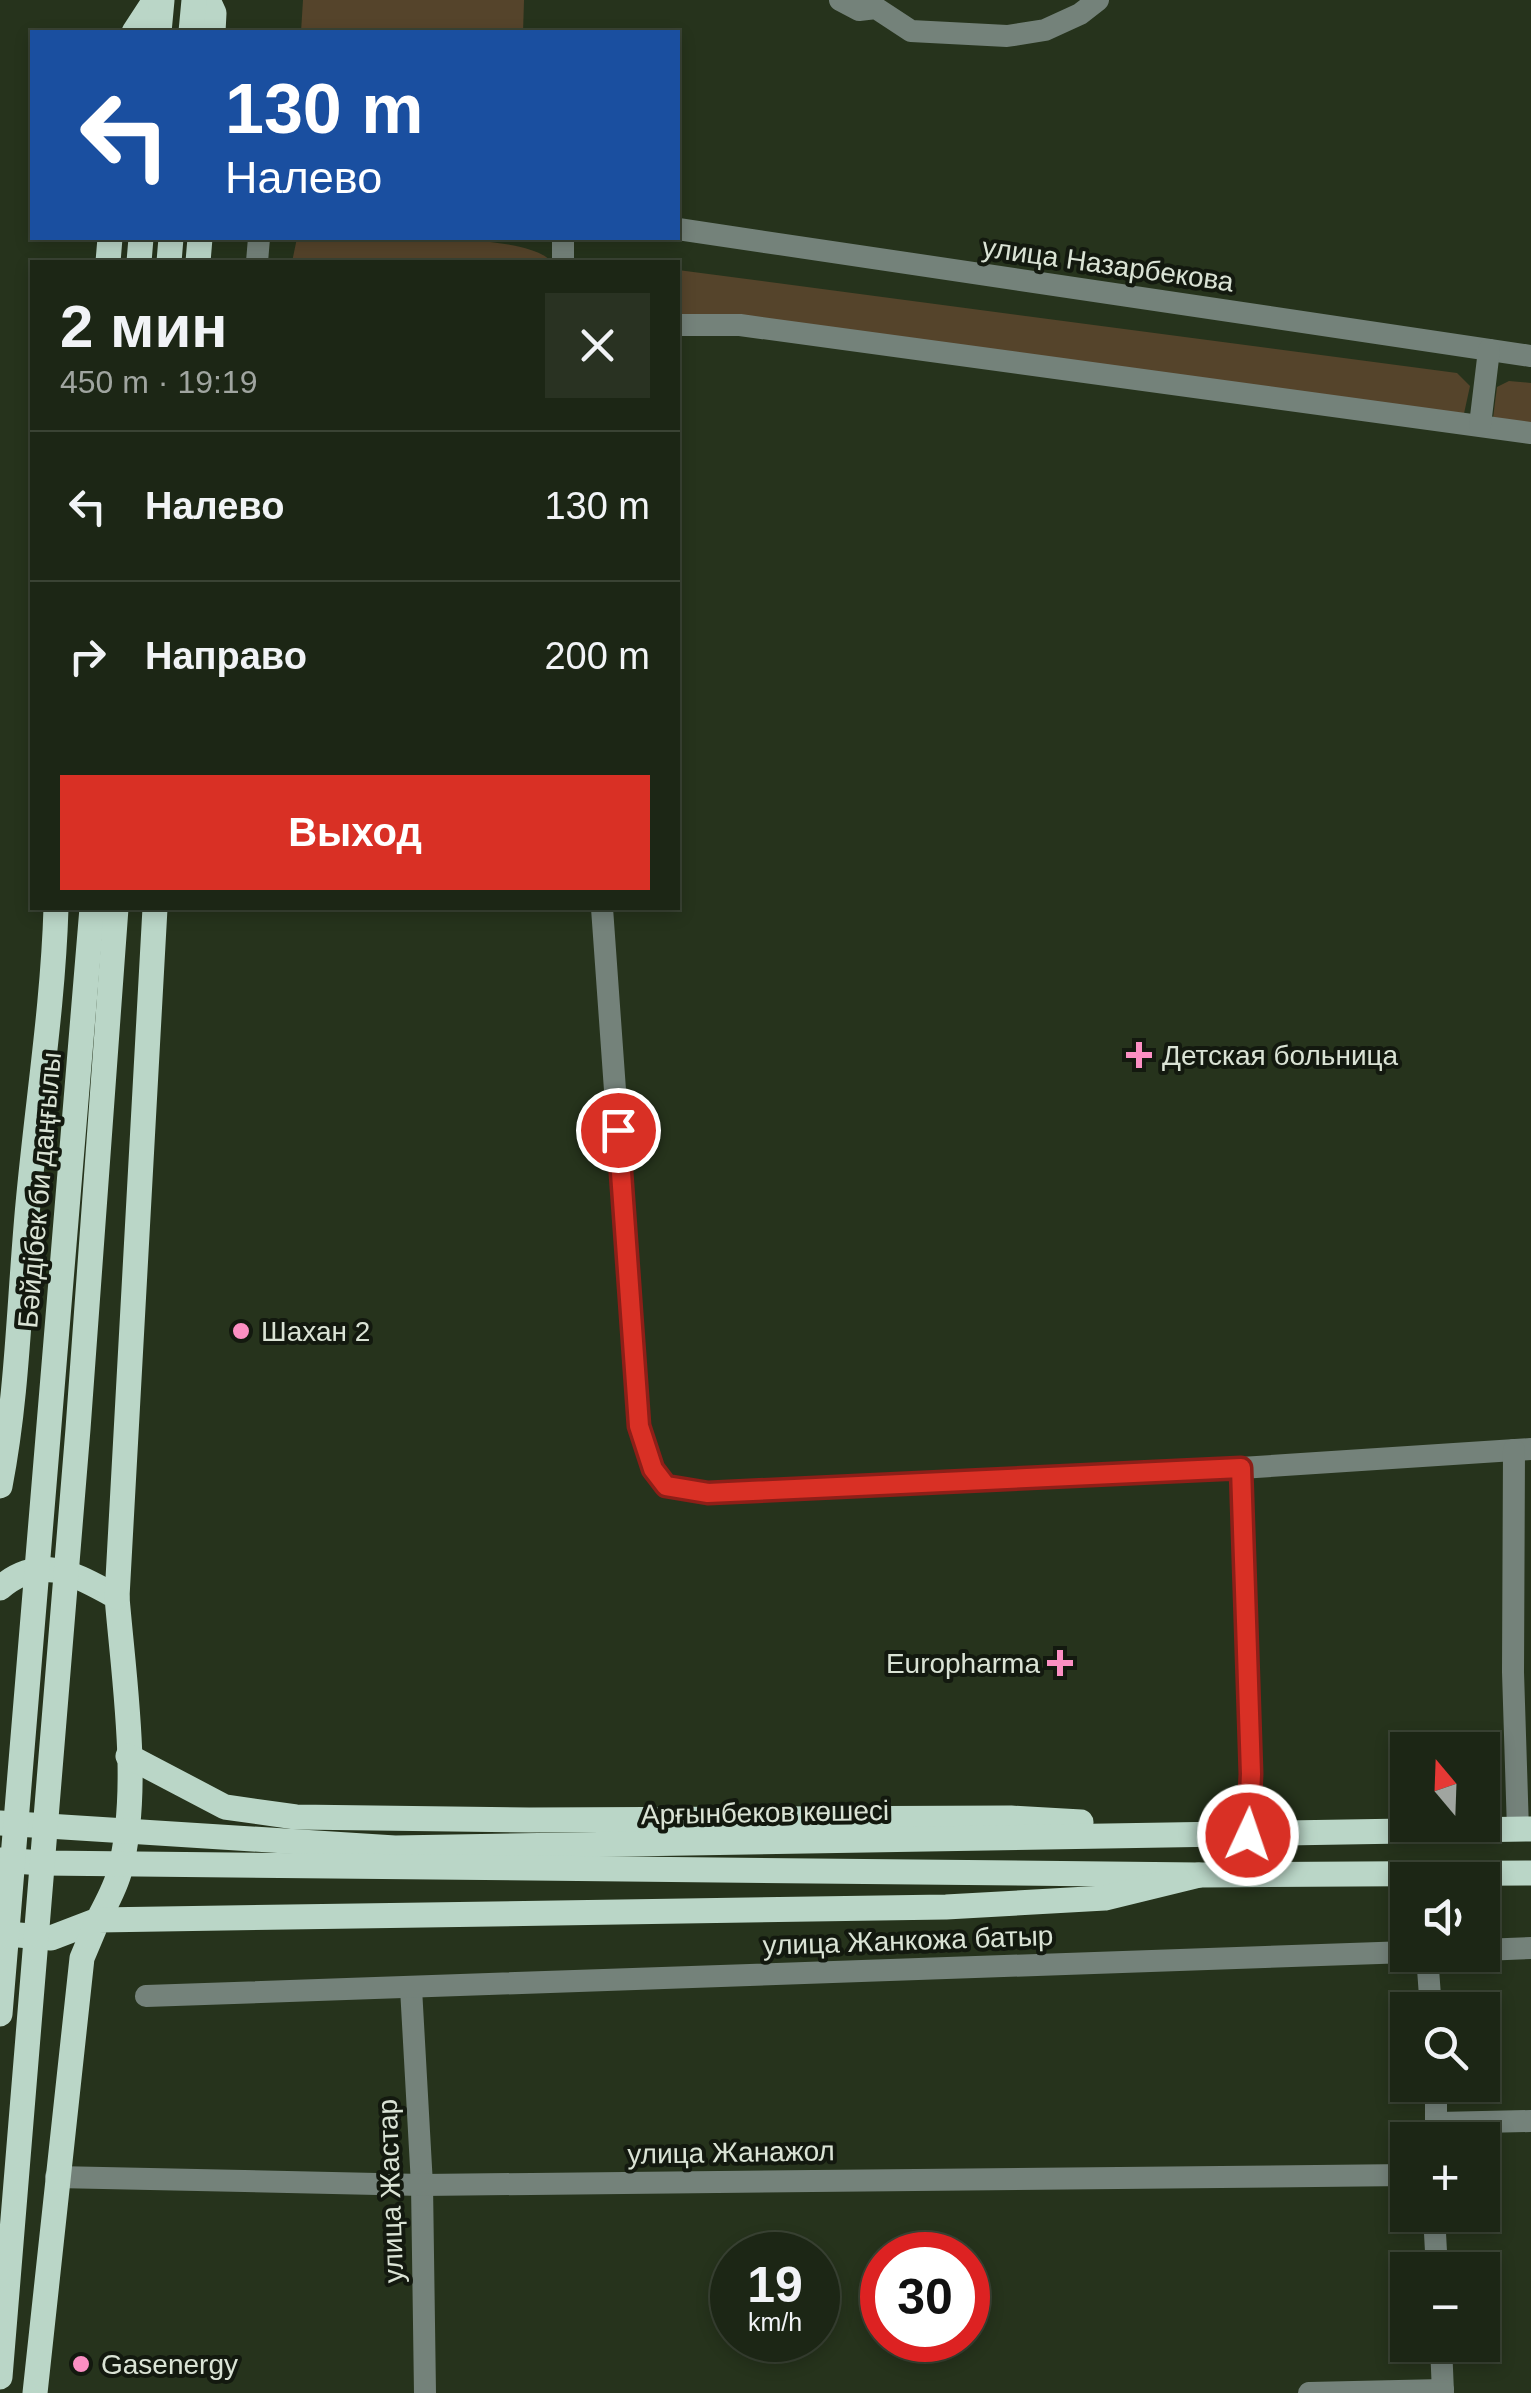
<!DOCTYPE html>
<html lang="ru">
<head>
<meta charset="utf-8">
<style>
	:root { --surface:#1c2615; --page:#293222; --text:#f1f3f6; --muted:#a0a5a0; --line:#3a4334; --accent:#d93025 }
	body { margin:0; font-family:Arial,sans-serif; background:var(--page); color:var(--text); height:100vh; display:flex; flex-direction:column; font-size:38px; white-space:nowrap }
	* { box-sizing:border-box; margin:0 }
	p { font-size:32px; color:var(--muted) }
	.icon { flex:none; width:55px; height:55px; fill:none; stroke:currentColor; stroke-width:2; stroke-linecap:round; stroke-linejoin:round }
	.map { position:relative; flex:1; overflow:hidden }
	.drawer { position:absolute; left:30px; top:260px; width:650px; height:650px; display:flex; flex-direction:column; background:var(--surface); border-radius:0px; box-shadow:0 5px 15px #0003,0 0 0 2px var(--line) }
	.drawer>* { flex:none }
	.guide { position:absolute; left:30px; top:30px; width:650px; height:210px; border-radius:0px; box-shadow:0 5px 15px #0003,0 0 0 2px var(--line); background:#1a4fa0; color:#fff; overflow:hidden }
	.needle { width:65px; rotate:341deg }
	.tools { position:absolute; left:1390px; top:1732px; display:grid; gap:20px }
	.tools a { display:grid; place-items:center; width:110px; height:110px; border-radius:0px; background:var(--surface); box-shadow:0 5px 15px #0003,0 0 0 2px var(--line); font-size:50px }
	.speed { position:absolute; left:710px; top:2232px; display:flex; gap:20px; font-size:50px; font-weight:700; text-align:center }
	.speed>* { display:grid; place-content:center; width:130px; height:130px; border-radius:50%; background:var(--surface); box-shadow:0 5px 15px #0003,0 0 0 2px var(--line); line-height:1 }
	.speed small { font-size:25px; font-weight:400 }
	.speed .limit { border:15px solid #d22; background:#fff; color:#111 }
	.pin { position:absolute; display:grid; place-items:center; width:85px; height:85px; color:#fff; margin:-42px; border:5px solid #fff; border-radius:50%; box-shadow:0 2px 10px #0007 }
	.me { position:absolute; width:110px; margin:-55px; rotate:3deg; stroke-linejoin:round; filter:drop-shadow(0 0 8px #0008) }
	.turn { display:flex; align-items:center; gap:35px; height:210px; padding:0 30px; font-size:45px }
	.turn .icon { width:130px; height:130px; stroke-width:2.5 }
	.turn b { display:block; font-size:70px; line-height:85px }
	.round { display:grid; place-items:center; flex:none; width:105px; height:105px; border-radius:0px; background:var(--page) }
	.summary { display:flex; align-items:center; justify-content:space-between; height:170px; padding:0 30px }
	h1 { font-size:60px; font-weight:700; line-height:75px }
	.cta { display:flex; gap:20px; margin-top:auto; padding:20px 30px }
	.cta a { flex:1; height:115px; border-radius:0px; background:var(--accent); color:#fff; font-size:40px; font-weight:700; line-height:115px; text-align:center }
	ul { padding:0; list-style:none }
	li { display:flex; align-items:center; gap:30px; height:150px; padding:0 30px; border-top:2px solid var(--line) }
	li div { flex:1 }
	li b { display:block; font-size:38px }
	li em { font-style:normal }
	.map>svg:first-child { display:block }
	.green { fill:#55442b }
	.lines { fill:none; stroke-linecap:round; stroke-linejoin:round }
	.minor { stroke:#74827a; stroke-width:22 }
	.major { stroke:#bad6c7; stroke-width:25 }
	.route-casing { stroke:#8d1f18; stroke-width:25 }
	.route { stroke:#d93025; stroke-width:18 }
	.poi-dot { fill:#fc8fc3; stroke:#13190f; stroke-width:4 }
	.labels { text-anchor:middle; stroke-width:8; stroke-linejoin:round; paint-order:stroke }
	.street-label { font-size:28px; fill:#dae3d5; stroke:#13190f }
	.poi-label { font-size:28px; fill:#dae3d5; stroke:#13190f; text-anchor:start }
</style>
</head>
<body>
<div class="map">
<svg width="1531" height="2393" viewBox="0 0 1531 2393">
	<rect width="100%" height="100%" fill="#26331c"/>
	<!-- green -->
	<g class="green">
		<polygon points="303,0 524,0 523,32 301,32"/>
		<path d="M 297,238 C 339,237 531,230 551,262 L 292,262 Z"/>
		<polygon points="678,270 1457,373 1470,386 1463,418 678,326"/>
		<polygon points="1509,381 1531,383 1531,443 1492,426 1497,387"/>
	</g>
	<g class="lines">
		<!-- minor -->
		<g class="minor">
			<polyline points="840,0 859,10 876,8 911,31 1007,36 1045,30 1080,14 1098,0"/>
			<polyline points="678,229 1531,356"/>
			<polyline points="563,238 563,262"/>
			<polyline points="257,262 259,238"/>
			<polyline points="678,325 740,325 1531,433"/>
			<polyline points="1480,425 1489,350"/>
			<polyline points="602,908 639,1426 653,1469 666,1486 707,1493 1241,1468 1531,1449"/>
			<polyline points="1514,1450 1513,1672 1518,1830"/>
			<polyline points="1241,1468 1251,1774 1247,1835"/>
			<polyline points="1482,1950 1531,1948"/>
			<polyline points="1427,1955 1431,2010"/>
			<polyline points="411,1988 422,2185 425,2393"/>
			<polyline points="146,1996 1408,1952"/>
			<polyline points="1436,2085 1436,2140"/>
			<polyline points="1438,2123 1531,2121"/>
			<polyline points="56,2177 422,2185 1408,2175"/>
			<polyline points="1434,2215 1437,2270"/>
			<polyline points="1441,2345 1443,2393"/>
			<polyline points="1309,2393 1443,2390"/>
		</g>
		<!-- major -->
		<g class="major">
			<polyline points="208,0 214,13 213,32"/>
			<polyline points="134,32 155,0"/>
			<polyline points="159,32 162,0"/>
			<polyline points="191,32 194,0"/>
			<polyline points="108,262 110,238"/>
			<polyline points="139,262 141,238"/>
			<polyline points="169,262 171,238"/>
			<polyline points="198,262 200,238"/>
			<path d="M 0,1486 C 18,1393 19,1299 28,1204 C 37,1105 53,1007 56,908"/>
			<path d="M 0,1588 C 42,1552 77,1576 117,1597 C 124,1681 141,1789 120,1870 C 116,1887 106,1904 98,1920 L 51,1938 L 19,1935"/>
			<polyline points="117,1597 155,908"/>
			<polyline points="128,1756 225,1807 296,1817 529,1820 1011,1818 1081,1822"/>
			<polyline points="0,1823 395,1848 1531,1829"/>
			<polyline points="0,1860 42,1863 1199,1875 1531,1873"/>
			<polyline points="0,2014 92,908"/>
			<polyline points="0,2377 78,1429 116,908"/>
			<polyline points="35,2393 82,1958 98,1920 946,1907 1105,1898 1199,1875"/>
		</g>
	</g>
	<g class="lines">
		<!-- route casing -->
		<g class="route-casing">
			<polyline id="route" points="618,1130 639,1426 653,1469 666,1486 708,1493 1241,1468 1251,1774 1248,1835"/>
		</g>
		<!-- route -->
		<use href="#route" class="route"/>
	</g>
	<!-- markers -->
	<g class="poi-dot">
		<path d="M1134 1040h10v10h10v10h-10v10h-10v-10h-10v-10h10z"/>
		<circle cx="241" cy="1331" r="10"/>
		<path d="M1055 1648h10v10h10v10h-10v10h-10v-10h-10v-10h10z"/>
		<circle cx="81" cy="2364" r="10"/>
	</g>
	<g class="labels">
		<!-- street labels -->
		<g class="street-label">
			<text transform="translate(1108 264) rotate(8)" y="10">улица Назарбекова</text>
			<text transform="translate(39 1190) rotate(-85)" y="10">Бәйдібек би даңғылы</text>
			<text transform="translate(765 1812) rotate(-1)" y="10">Арғынбеков көшесі</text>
			<text transform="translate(908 1940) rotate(-2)" y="10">улица Жанкожа батыр</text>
			<text transform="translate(731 2152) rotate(-1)" y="10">улица Жанажол</text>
			<text transform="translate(390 2191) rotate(-92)" y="10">улица Жастар</text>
		</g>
		<!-- poi labels -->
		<g class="poi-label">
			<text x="1162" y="1065">Детская больница</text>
			<text x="261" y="1341">Шахан 2</text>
			<text x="1040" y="1673" text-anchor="end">Europharma</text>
			<text x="101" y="2374">Gasenergy</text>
		</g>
	</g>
</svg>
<div class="tools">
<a><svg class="needle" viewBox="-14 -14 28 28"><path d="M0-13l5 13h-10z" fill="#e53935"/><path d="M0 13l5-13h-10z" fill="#a0a5a0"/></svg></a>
<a><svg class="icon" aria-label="sound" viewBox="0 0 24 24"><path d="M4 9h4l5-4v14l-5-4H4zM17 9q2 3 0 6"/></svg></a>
<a><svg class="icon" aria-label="search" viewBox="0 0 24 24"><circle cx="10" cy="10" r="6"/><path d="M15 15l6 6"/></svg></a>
<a>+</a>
<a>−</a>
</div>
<div class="speed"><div>19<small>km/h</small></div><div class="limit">30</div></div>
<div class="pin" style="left:618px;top:1130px;background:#d93025"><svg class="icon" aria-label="arrive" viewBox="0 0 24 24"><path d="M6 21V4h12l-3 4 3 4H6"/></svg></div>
<svg class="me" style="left:1248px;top:1835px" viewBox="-20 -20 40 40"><circle r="17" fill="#d93025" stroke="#fff" stroke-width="3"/><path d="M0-11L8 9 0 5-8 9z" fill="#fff"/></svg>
<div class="guide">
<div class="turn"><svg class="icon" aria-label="left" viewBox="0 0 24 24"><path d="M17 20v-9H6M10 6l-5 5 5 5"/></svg><div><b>130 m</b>Налево</div></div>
</div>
<section class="drawer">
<div class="summary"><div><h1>2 мин</h1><p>450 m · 19:19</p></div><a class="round"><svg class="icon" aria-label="close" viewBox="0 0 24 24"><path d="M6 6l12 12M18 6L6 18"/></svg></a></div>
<ul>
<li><svg class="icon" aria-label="left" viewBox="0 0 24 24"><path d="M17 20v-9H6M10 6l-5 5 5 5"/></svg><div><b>Налево</b></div><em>130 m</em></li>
<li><svg class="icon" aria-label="right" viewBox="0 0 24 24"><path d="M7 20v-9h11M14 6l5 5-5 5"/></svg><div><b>Направо</b></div><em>200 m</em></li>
</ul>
<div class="cta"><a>Выход</a></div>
</section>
</div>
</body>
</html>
